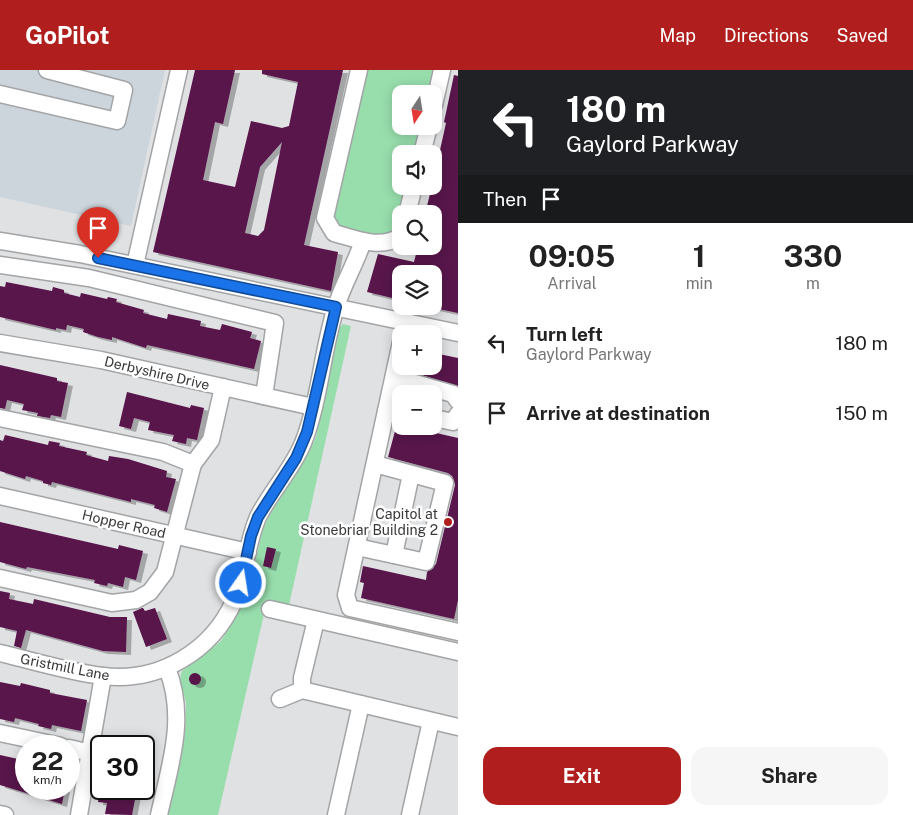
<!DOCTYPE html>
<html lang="en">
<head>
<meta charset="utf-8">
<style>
	:root { --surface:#fff; --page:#f6f6f6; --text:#222; --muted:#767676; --accent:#b01f1d }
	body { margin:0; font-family:"Public Sans",sans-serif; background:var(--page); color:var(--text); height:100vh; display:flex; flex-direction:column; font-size:19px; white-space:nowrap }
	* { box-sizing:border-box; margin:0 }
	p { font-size:16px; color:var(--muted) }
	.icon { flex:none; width:28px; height:28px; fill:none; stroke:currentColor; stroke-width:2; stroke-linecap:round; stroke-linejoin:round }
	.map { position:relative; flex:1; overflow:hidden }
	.sheet { display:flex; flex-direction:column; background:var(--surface); width:455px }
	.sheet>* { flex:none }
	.top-card { background:#202124; color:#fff; overflow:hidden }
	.needle { width:32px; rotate:192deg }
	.fabs { position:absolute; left:392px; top:15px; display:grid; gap:10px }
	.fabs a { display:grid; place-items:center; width:50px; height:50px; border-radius:10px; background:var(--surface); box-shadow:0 2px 12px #0003; font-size:25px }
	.speed { position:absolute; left:15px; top:665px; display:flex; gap:10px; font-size:25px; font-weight:700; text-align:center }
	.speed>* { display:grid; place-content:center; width:65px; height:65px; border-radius:50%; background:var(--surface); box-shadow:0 2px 12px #0003; line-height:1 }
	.speed small { font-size:12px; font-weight:400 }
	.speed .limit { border:2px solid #111; border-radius:8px; background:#fff; color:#111 }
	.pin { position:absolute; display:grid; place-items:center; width:42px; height:42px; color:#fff; margin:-51px -21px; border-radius:50% 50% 50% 0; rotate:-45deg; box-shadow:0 0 5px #0007 }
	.pin .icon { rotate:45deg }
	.me { position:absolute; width:55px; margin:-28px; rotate:13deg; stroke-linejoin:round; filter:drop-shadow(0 0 4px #0008) }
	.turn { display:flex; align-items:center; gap:18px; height:105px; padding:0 25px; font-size:22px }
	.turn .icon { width:65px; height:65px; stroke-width:2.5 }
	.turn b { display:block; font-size:35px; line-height:42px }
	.then { display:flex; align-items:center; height:48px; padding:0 25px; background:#0003; gap:10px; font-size:19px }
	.eta { display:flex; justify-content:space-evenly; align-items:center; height:85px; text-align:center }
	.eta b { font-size:30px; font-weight:700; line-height:35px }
	.cta { display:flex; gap:10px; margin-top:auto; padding:10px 25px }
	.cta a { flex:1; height:58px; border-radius:15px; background:var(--accent); color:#fff; font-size:20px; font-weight:700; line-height:58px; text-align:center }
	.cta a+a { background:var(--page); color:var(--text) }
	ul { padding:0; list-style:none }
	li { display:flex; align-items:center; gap:15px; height:70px; padding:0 25px }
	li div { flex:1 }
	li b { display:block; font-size:19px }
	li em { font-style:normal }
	header { display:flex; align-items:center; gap:30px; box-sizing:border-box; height:70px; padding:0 25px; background:var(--accent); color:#fff }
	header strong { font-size:24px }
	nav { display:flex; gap:28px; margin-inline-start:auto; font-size:18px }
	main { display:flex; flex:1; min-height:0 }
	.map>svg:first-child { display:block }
	.built { fill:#cdd5dc }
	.green { fill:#98dead }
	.building { fill:#59124b; fill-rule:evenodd; filter:url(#shadow) }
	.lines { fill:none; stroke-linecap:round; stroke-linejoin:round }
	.minor-casing { stroke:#a3a4a6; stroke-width:19 }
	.minor { stroke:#fff; stroke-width:16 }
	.route-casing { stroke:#114b97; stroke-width:12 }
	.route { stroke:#1a73e8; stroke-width:9 }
	.poi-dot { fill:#b01f1d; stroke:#fff; stroke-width:2 }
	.labels { text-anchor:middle; stroke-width:5; stroke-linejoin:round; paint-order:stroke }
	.street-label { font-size:14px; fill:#38393a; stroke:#fff }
	.poi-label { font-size:14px; fill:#38393a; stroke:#fff; text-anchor:end }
</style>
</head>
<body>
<header>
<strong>GoPilot</strong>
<nav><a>Map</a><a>Directions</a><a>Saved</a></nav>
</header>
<main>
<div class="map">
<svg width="458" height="745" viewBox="0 0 458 745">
	<defs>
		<filter id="shadow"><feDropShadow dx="5" dy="3" stdDeviation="0" flood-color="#0004"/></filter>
	</defs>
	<rect width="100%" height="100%" fill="#dfe1e3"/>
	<!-- built -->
	<polygon class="built" points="0,0 165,0 131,156 0,127"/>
	<!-- green -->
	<g class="green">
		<polygon points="368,0 433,0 427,24 401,24 401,56 420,56 413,84 401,84 401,116 406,116 393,170 332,155"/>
		<path d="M 343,254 L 351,256 L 289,535 L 267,531 L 218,745 L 168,745 C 177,708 187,672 186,634 C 185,623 177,612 182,601 L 221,571 L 246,530 L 263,459 L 272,441 L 307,386 L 316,367 L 340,257 Z"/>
	</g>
	<!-- building -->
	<g class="building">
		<path d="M 195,0 L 235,0 L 223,54 L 215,52 L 203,110 L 235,117 L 251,51 L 282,58 L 289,56 L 298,12 L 262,4 L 262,0 L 343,0 L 304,175 L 338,182 L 331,221 L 153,182 ZM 282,72 L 264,160 L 258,166 L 245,163 L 260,97 Z"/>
		<polygon points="454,5 458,6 458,243 434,238 434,204 401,204 401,230 367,222 378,184 414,192 418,176 434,176 434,144 425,144 432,116 434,116 434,107 446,53 444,52"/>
		<polygon points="6,212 52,221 53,217 64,220 64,223 80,227 81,223 107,229 108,227 117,229 116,232 144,240 143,243 167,249 168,244 201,251 200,256 220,260 222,254 252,262 250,268 261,271 254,299 147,275 146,278 112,267 112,270 98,267 83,262 84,259 67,255 66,260 56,258 56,260 0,247 0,216 5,217"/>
		<polygon points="434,283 458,288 458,316 408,301 409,296 434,296"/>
		<polygon points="0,295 57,308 57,311 68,313 61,347 51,345 50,348 37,346 38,343 22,340 24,334 7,330 5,339 0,338"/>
		<polygon points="127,322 190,338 191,335 204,338 197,370 187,368 186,374 172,371 174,365 148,360 150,352 134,348 131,359 119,356"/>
		<polygon points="397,354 458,368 458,530 454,549 361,528 364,513 360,512 363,496 426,510 427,502 436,494 455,415 452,406 448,403 388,387"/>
		<polygon points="5,365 48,375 49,371 60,373 59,376 87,382 86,385 108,391 109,386 128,389 167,401 166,407 176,409 167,442 154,438 155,435 131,429 131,432 52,412 51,415 43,413 43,411 26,406 25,409 0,401 0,370 3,371"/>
		<polygon points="0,452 118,479 119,475 143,481 136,510 125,507 123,517 108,513 107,516 94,513 95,510 27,497 26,499 0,492"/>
		<polygon points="267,477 276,479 271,498 263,496"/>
		<polygon points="0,521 10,523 9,529 33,534 34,529 110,547 127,547 126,582 103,581 26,560 21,578 14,576 17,561 0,557"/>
		<polygon points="142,538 143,538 145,541 155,538 167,569 146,577 133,542"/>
		<circle cx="195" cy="609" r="6"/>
		<polygon points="0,612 20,616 21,613 50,620 50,623 87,630 81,661 52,655 51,659 38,656 39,654 15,648 14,652 0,649"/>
		<polygon points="111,666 144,672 144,676 109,675"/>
		<polygon points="0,685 18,689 17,692 26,694 26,719 65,719 62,734 0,715"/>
		<polygon points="100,719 137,719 132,745 105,744 107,733 98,732"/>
	</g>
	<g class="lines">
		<!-- minor casing -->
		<g class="minor-casing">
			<g id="minor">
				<path d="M 359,0 L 325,148 L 334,163 C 356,169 381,180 401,166"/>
				<polyline points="0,24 117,51 124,20 47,0"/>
				<polyline points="434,35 442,0"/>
				<polyline points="422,84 429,56"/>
				<polyline points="407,144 414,116"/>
				<polyline points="0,171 80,184 458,263"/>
				<polyline points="0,195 89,208 275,253 264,326"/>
				<polyline points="135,195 179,0"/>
				<polyline points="401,272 346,525 350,538 458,562"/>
				<polyline points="0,273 101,290 313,337"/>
				<polyline points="394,307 453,324 458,331"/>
				<polyline points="386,341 401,343"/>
				<polyline points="0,348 163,382 193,394"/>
				<polyline points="434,348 453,352 458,344"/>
				<polyline points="0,426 248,482"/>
				<polyline points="357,477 426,492 445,413 375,394"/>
				<polyline points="394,485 411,404"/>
				<polyline points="0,508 112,533 136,530 150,522 165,502 193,394 211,370 223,317"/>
				<polyline points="270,539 458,582"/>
				<path d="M 0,583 C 34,591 69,602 103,606 C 159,613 212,581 234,531 C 246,504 246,474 258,447 C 271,421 292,400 303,373 C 320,330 322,281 336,237 C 343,214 356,193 363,171"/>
				<polyline points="302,620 302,608 316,550"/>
				<polyline points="280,629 302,620 458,657"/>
				<polyline points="0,663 61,676"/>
				<polyline points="69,678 91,683"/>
				<polyline points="0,744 5,745"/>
				<polyline points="79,745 103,606"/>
				<path d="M 159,745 C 170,695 187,648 167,598"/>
				<polyline points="336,745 361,634"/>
				<polyline points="410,745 431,651"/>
			</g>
		</g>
		<!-- minor -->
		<use href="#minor" class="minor"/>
	</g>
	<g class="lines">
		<!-- route casing -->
		<g class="route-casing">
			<polyline id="route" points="98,188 336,237 307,362 296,388 258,447 251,466 241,513"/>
		</g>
		<!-- route -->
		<use href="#route" class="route"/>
	</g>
	<!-- markers -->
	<circle class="poi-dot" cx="448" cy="452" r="5"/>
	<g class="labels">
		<!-- street labels -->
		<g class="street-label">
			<text transform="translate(157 303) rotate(13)" y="5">Derbyshire Drive</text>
			<text transform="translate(124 454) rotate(13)" y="5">Hopper Road</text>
			<text transform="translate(65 597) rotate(11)" y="5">Gristmill Lane</text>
		</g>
		<!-- poi labels -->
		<g class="poi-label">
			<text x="438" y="449">Capitol at<tspan x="438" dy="16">Stonebriar Building 2</tspan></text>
		</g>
	</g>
</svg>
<div class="fabs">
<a><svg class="needle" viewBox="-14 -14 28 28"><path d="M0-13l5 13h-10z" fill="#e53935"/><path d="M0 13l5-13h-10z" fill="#767676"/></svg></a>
<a><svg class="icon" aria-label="sound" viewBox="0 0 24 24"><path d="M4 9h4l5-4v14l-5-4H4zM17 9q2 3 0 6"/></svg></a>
<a><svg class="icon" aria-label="search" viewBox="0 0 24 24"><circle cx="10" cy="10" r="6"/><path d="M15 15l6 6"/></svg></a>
<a><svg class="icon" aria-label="layers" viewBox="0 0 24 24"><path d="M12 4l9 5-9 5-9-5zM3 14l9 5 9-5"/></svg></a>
<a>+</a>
<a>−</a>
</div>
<div class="speed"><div>22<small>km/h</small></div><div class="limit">30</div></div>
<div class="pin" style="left:98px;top:188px;background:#d93025"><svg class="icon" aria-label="arrive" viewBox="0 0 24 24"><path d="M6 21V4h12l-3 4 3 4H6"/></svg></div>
<svg class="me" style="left:241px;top:513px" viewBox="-20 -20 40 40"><circle r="17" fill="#1a73e8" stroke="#fff" stroke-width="3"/><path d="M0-11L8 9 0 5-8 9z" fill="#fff"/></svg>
</div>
<section class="sheet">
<div class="top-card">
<div class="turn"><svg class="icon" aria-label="left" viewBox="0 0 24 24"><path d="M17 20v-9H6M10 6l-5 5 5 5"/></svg><div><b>180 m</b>Gaylord Parkway</div></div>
<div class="then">Then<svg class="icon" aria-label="arrive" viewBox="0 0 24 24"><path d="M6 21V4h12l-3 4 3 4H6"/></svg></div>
</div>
<div class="eta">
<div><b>09:05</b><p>Arrival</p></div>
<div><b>1</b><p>min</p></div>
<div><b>330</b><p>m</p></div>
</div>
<ul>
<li><svg class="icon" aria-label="left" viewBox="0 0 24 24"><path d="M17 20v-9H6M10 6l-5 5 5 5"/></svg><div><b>Turn left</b><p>Gaylord Parkway</p></div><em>180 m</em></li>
<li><svg class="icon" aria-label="arrive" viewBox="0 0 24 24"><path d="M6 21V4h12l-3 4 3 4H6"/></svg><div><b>Arrive at destination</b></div><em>150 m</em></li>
</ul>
<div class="cta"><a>Exit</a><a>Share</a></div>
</section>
</main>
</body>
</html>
